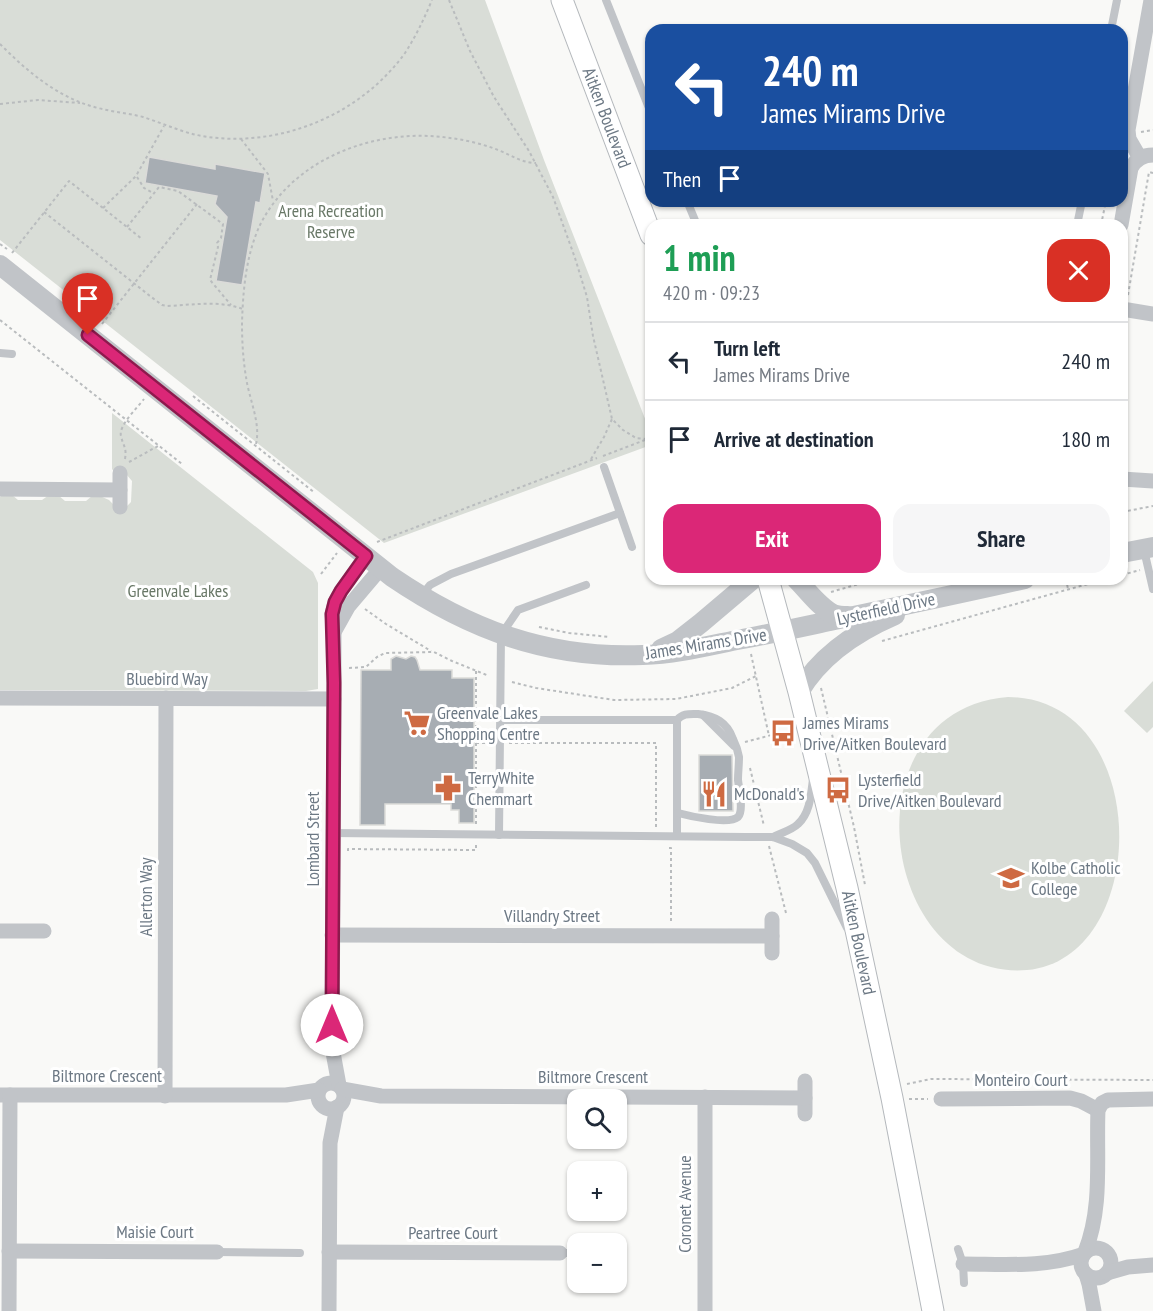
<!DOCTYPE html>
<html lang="en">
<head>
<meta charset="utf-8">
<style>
	:root { --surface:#fff; --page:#f6f6f7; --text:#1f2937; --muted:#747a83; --line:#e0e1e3; --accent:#db2777 }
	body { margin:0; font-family:"PT Sans Narrow",sans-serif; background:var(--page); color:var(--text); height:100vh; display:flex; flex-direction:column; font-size:22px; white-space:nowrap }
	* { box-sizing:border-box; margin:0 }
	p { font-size:20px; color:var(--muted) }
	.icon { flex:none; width:33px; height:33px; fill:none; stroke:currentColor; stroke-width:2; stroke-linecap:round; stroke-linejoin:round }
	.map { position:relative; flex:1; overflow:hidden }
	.side { position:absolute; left:645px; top:219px; width:483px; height:366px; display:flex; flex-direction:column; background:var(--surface); border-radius:18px; box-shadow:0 2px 4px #0004 }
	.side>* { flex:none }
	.top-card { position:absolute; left:645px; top:24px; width:483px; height:183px; border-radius:18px; box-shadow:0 2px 4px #0004; background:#1a4fa0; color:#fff; overflow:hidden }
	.controls { position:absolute; left:567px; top:1089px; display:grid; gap:12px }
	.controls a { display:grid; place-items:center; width:60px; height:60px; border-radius:12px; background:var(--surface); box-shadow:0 2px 4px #0004; font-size:30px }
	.pin { position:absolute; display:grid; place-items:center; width:51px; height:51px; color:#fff; margin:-62px -26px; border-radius:50% 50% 50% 0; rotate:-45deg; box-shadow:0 0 6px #0007 }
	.pin .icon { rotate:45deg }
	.me { position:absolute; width:66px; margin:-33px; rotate:0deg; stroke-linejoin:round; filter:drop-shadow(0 0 4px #0008) }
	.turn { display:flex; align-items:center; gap:21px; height:126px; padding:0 18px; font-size:27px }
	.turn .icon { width:78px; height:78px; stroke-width:2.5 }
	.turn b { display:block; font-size:42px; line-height:51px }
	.then { display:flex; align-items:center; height:57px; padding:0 18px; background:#0003; gap:12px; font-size:22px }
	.round { display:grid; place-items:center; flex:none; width:63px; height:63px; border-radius:18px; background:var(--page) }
	.head { display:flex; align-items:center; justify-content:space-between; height:102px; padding:0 18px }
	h1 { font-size:36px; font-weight:700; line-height:45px; color:#1e9e55 }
	.action { display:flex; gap:12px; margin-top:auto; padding:12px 18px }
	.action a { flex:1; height:69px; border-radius:18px; background:var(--accent); color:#fff; font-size:24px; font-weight:700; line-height:69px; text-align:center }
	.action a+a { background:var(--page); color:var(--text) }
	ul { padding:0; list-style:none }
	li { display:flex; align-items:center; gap:18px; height:78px; padding:0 18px; border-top:2px solid var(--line) }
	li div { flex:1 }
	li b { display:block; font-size:22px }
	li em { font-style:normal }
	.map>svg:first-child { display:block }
	.green { fill:#d9ddd7 }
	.building { fill:#a7adb3; stroke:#dbdbd9; stroke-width:1.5 }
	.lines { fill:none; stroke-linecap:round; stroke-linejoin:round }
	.secondary-casing { stroke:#b4b8bc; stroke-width:23 }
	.path { stroke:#b9bcbe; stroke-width:2; stroke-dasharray:3 3; stroke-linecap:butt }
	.service { stroke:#c1c4c8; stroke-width:8 }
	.minor { stroke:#c1c4c8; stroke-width:15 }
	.tertiary { stroke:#c1c4c8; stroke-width:20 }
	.secondary { stroke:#fff; stroke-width:21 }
	.route-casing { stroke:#8e194d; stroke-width:15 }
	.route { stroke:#db2777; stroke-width:10 }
	.labels { text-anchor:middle; stroke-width:6; stroke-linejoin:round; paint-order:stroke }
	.street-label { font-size:18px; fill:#6c7884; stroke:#fff }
	.park-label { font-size:18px; fill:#687766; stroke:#fff }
	.poi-label { font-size:18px; fill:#6c7884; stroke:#fff; text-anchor:start }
</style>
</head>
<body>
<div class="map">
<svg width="1153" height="1311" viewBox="0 0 1153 1311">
	<rect width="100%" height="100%" fill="#f9f9f7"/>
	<!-- green -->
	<g class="green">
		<polygon points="0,0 485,0 544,160 651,434 651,445 384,543 0,240"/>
		<polygon points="112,413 313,572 318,583 318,689 306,691 0,690 0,497 2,495 12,495 18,500 42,500 49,495 58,495 65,501 86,501 92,496 100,496 109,500 116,507 126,507 131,502 132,481 126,474 115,473 112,469"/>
		<polygon points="1153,681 1153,727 1147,733 1124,711"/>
		<path d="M 1008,697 C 1153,698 1153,958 1027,970 C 878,982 844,710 1008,697 Z"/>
	</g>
	<!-- building -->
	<g class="building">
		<polygon points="149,157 215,169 215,164 265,173 260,203 256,202 242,285 216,281 227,217 215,204 217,196 145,183"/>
		<polygon points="396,656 406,659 411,656 415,657 417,660 420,670 452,670 452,678 474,678 474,823 459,823 459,810 451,810 451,804 385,804 385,825 360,825 361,670 391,670 391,659"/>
		<polygon points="699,755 732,755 733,811 699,811"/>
	</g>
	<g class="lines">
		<!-- secondary casing -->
		<g class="secondary-casing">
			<g id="secondary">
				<path id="s1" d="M 562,0 L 651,235"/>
				<path id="s2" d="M 768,579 L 799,692 L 847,888 L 892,1098 L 933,1311"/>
			</g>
		</g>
		<!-- path -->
		<g class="path">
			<polyline points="449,0 470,51 494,97 529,151 553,197 575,258 587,297 593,336 612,419 623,430 636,438 648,439"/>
			<path d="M 0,44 C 28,72 58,98 98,108 C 113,112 128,113 143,117 C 165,124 185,134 208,137 C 283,147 361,114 405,53 C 416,36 424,19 432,0"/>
			<polyline points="0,104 38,100 80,103"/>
			<polyline points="1141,132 1153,130"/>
			<polyline points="241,139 268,174 273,201"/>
			<polyline points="137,177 144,188 153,193"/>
			<polyline points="103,208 136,176 164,126"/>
			<path d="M 44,212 L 150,296 L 162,305 L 167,306 C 193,305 218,300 243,309"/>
			<polyline points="1101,225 1106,201"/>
			<polyline points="127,227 159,187 178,191 223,224 221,238 217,243 218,247 210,280 231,305"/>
			<polyline points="0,244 7,249"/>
			<polyline points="12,253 69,181 142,239"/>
			<polyline points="1128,295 1149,172 1153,173"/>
			<polyline points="0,320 182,464"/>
			<polyline points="102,324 197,204"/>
			<polyline points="1122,328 1123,322"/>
			<polyline points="193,396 315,493"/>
			<path d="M 256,444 C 261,423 249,399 246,377 C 243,359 242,341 242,323 C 243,290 246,255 260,225 C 294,157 378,127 450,138 C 466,140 483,144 498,150 C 511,155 522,163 536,163"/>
			<polyline points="603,456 645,440"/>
			<path d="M 125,459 C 127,447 123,446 121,436 C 118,426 138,407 144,399"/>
			<polyline points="591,459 604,437 612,419"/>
			<polyline points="129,462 158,446"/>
			<polyline points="1122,512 1153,506"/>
			<polyline points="377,542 597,458"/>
			<polyline points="321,574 337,553"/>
			<polyline points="1122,575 1140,570"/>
			<polyline points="1066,579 1068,589"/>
			<polyline points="831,592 876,579"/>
			<polyline points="365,609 386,624 431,651"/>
			<polyline points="539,627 569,633 610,637"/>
			<polyline points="882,641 1106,579"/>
			<polyline points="751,654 769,736"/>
			<polyline points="349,668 366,667 377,657 385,653 434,652 452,661 489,676"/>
			<polyline points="512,682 536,688 614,700 676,699 732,688 756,676"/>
			<polyline points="821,688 854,827 865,885"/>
			<polyline points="745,742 783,732"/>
			<polyline points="476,743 488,743"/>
			<polyline points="509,743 656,743 656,827"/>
			<polyline points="750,768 764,826"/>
			<polyline points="476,824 476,671"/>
			<polyline points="769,846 786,913"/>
			<polyline points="669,848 671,848 671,921"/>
			<polyline points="348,851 348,849 476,850 476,845"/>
			<polyline points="907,1084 931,1079 1153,1080"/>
			<polyline points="909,1099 928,1099"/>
		</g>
		<!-- service -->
		<g class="service">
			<polyline points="606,0 651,113"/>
			<polyline points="1111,30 1117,0"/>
			<polyline points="687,201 697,225"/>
			<polyline points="1077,225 1082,201"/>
			<polyline points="0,353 12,354"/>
			<polyline points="604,467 632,547"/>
			<polyline points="1144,550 1153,589"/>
			<polyline points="422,595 430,585 451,574 620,513"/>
			<polyline points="703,715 734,746"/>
			<polyline points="501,720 677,720 677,836"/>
			<path d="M 677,720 C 683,713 689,714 698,714 C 715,716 727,722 733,739 C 736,745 738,751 739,757 C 739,765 738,773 738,780 C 739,789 744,811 738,817 C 729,825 689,816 678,813"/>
			<polyline points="332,833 746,837 773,837 792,844 807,853 815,863 847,928"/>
			<polyline points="499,835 501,635 518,610 586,585"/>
			<path d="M 773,837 C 781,833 792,830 798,824 C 810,813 811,795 813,779"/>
			<polyline points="958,1249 963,1264 964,1283"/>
			<polyline points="217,1252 300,1253"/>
			<polyline points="560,1253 578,1253"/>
		</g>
		<!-- minor -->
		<g class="minor">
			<polyline points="1140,158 1129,139 1128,130 1151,0"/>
			<path d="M 1121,225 L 1131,168 C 1136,159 1143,155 1153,155"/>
			<polyline points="1122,309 1153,314"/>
			<polyline points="1122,479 1153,481"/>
			<polyline points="0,489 120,490"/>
			<polyline points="120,507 120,473"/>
			<polyline points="334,632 348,607 381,568"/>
			<polyline points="0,698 334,699"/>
			<polyline points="0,931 44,931"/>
			<polyline points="332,935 772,936"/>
			<polyline points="772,953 772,919"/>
			<polyline points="805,1081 805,1114"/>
			<circle cx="331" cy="1096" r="13"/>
			<polyline points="339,1085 332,1047 334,699 334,632 332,614 335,602 341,591 366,556"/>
			<polyline points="342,1089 381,1096 805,1098"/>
			<polyline points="0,1095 286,1095 319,1090"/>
			<polyline points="165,1096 166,698"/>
			<polyline points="705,1097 705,1311"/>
			<polyline points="941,1099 1070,1098 1081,1101 1098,1110"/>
			<circle cx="1096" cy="1263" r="15"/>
			<polyline points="9,1251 217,1252"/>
			<polyline points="329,1252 560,1253"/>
			<path d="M 1085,1252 C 1103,1207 1096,1157 1098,1110 L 1102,1103 L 1108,1100 L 1153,1099"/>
			<path d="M 963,1264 C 1003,1264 1045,1268 1084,1254"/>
			<polyline points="1107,1273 1128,1267 1153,1265"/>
			<polyline points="1086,1274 1089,1284 1094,1311"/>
			<polyline points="9,1311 10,1095"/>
			<polyline points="329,1311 330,1143 337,1107"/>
		</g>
		<!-- tertiary -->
		<g class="tertiary">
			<path d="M 0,265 L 392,577 C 470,630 548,659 643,655 C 673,654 703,647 732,641 C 765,635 797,628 830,621 C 895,607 960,594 1025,579"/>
			<polyline points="1122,553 1153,547"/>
			<path d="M 796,579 C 807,590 819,607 833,614 C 838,616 843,616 848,616"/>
			<polyline points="661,649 678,641 701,623 753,579"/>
			<path d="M 799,692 C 820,656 858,631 895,615"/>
		</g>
		<!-- secondary -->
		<use href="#secondary" class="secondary"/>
	</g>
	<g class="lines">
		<!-- route casing -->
		<g class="route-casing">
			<polyline id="route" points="88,335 366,556 341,591 335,602 332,614 334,683 332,1025"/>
		</g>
		<!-- route -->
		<use href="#route" class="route"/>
	</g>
	<!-- icons -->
	<defs>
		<g id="supermarket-bare" transform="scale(2.07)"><path d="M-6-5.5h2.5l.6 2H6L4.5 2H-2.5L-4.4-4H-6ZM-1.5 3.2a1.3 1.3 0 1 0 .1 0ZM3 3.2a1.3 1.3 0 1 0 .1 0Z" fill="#ce6a42" stroke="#fff" stroke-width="2.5" paint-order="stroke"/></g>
		<g id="bus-bare" transform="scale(2.07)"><path d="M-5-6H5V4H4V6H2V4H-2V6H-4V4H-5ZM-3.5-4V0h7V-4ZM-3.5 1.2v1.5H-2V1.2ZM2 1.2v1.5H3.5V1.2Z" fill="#ce6a42" stroke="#fff" stroke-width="2.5" paint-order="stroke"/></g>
		<g id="pharmacy-bare" transform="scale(2.07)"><path d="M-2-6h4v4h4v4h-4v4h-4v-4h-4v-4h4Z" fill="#ce6a42" stroke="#fff" stroke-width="2.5" paint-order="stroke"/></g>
		<g id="restaurant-bare" transform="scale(2.07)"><path d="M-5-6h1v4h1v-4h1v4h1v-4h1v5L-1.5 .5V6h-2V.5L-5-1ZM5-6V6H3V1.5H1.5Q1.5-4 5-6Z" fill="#ce6a42" stroke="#fff" stroke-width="2.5" paint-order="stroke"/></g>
		<g id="school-bare" transform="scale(2.07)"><path d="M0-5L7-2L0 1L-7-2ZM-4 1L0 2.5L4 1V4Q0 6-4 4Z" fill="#ce6a42" stroke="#fff" stroke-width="2.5" paint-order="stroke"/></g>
	</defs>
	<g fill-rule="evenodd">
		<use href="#supermarket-bare" x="417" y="723"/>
		<use href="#bus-bare" x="783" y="733"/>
		<use href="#pharmacy-bare" x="448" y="788"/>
		<use href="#bus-bare" x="838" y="790"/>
		<use href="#restaurant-bare" x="714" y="794"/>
		<use href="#school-bare" x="1011" y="878"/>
	</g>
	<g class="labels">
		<!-- street labels -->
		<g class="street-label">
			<text dy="6" stroke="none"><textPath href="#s1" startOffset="126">Aitken Boulevard</textPath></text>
			<text transform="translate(886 609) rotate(-12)" y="6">Lysterfield Drive</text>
			<text transform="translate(706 644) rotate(-9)" y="6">James Mirams Drive</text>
			<text x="167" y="685">Bluebird Way</text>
			<text transform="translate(313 839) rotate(-90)" y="6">Lombard Street</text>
			<text transform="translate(146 897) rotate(-90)" y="6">Allerton Way</text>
			<text x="552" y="922">Villandry Street</text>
			<text dy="6" stroke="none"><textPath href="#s2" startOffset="375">Aitken Boulevard</textPath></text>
			<text x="107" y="1082">Biltmore Crescent</text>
			<text x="593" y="1083">Biltmore Crescent</text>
			<text x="1021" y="1086">Monteiro Court</text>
			<text transform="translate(685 1204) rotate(-90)" y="6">Coronet Avenue</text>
			<text x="155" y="1238">Maisie Court</text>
			<text x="453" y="1239">Peartree Court</text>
		</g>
		<!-- park labels -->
		<g class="park-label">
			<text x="331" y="217">Arena Recreation<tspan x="331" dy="21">Reserve</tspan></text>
			<text x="178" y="597">Greenvale Lakes</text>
		</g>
		<!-- poi labels -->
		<g class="poi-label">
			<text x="437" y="719">Greenvale Lakes<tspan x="437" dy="21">Shopping Centre</tspan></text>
			<text x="803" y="729">James Mirams<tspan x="803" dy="21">Drive/Aitken Boulevard</tspan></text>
			<text x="468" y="784">TerryWhite<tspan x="468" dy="21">Chemmart</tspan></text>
			<text x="858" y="786">Lysterfield<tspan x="858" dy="21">Drive/Aitken Boulevard</tspan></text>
			<text x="734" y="800">McDonald's</text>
			<text x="1031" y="874">Kolbe Catholic<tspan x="1031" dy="21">College</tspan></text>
		</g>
	</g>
</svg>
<div class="controls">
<a><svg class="icon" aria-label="search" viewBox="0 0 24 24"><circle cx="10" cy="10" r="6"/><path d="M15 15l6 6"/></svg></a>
<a>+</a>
<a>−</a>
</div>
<div class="pin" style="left:88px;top:335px;background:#d93025"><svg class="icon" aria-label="arrive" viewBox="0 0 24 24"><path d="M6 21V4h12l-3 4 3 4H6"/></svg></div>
<svg class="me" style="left:332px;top:1025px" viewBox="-20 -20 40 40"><circle r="19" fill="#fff"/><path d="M0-13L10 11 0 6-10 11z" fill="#db2777"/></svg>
<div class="top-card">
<div class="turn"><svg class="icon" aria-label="left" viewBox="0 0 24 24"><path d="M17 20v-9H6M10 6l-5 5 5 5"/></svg><div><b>240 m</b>James Mirams Drive</div></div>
<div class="then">Then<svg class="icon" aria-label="arrive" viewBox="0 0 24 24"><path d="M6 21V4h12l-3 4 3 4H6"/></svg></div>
</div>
<section class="side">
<div class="head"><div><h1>1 min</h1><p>420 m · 09:23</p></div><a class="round" style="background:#d93025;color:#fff"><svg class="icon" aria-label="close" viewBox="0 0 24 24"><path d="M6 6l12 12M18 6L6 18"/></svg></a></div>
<ul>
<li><svg class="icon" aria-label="left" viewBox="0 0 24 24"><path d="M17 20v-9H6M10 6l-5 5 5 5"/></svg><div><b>Turn left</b><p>James Mirams Drive</p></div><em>240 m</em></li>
<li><svg class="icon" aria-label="arrive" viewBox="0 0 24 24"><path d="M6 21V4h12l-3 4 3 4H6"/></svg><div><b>Arrive at destination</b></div><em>180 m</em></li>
</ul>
<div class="action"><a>Exit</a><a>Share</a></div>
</section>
</div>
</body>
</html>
